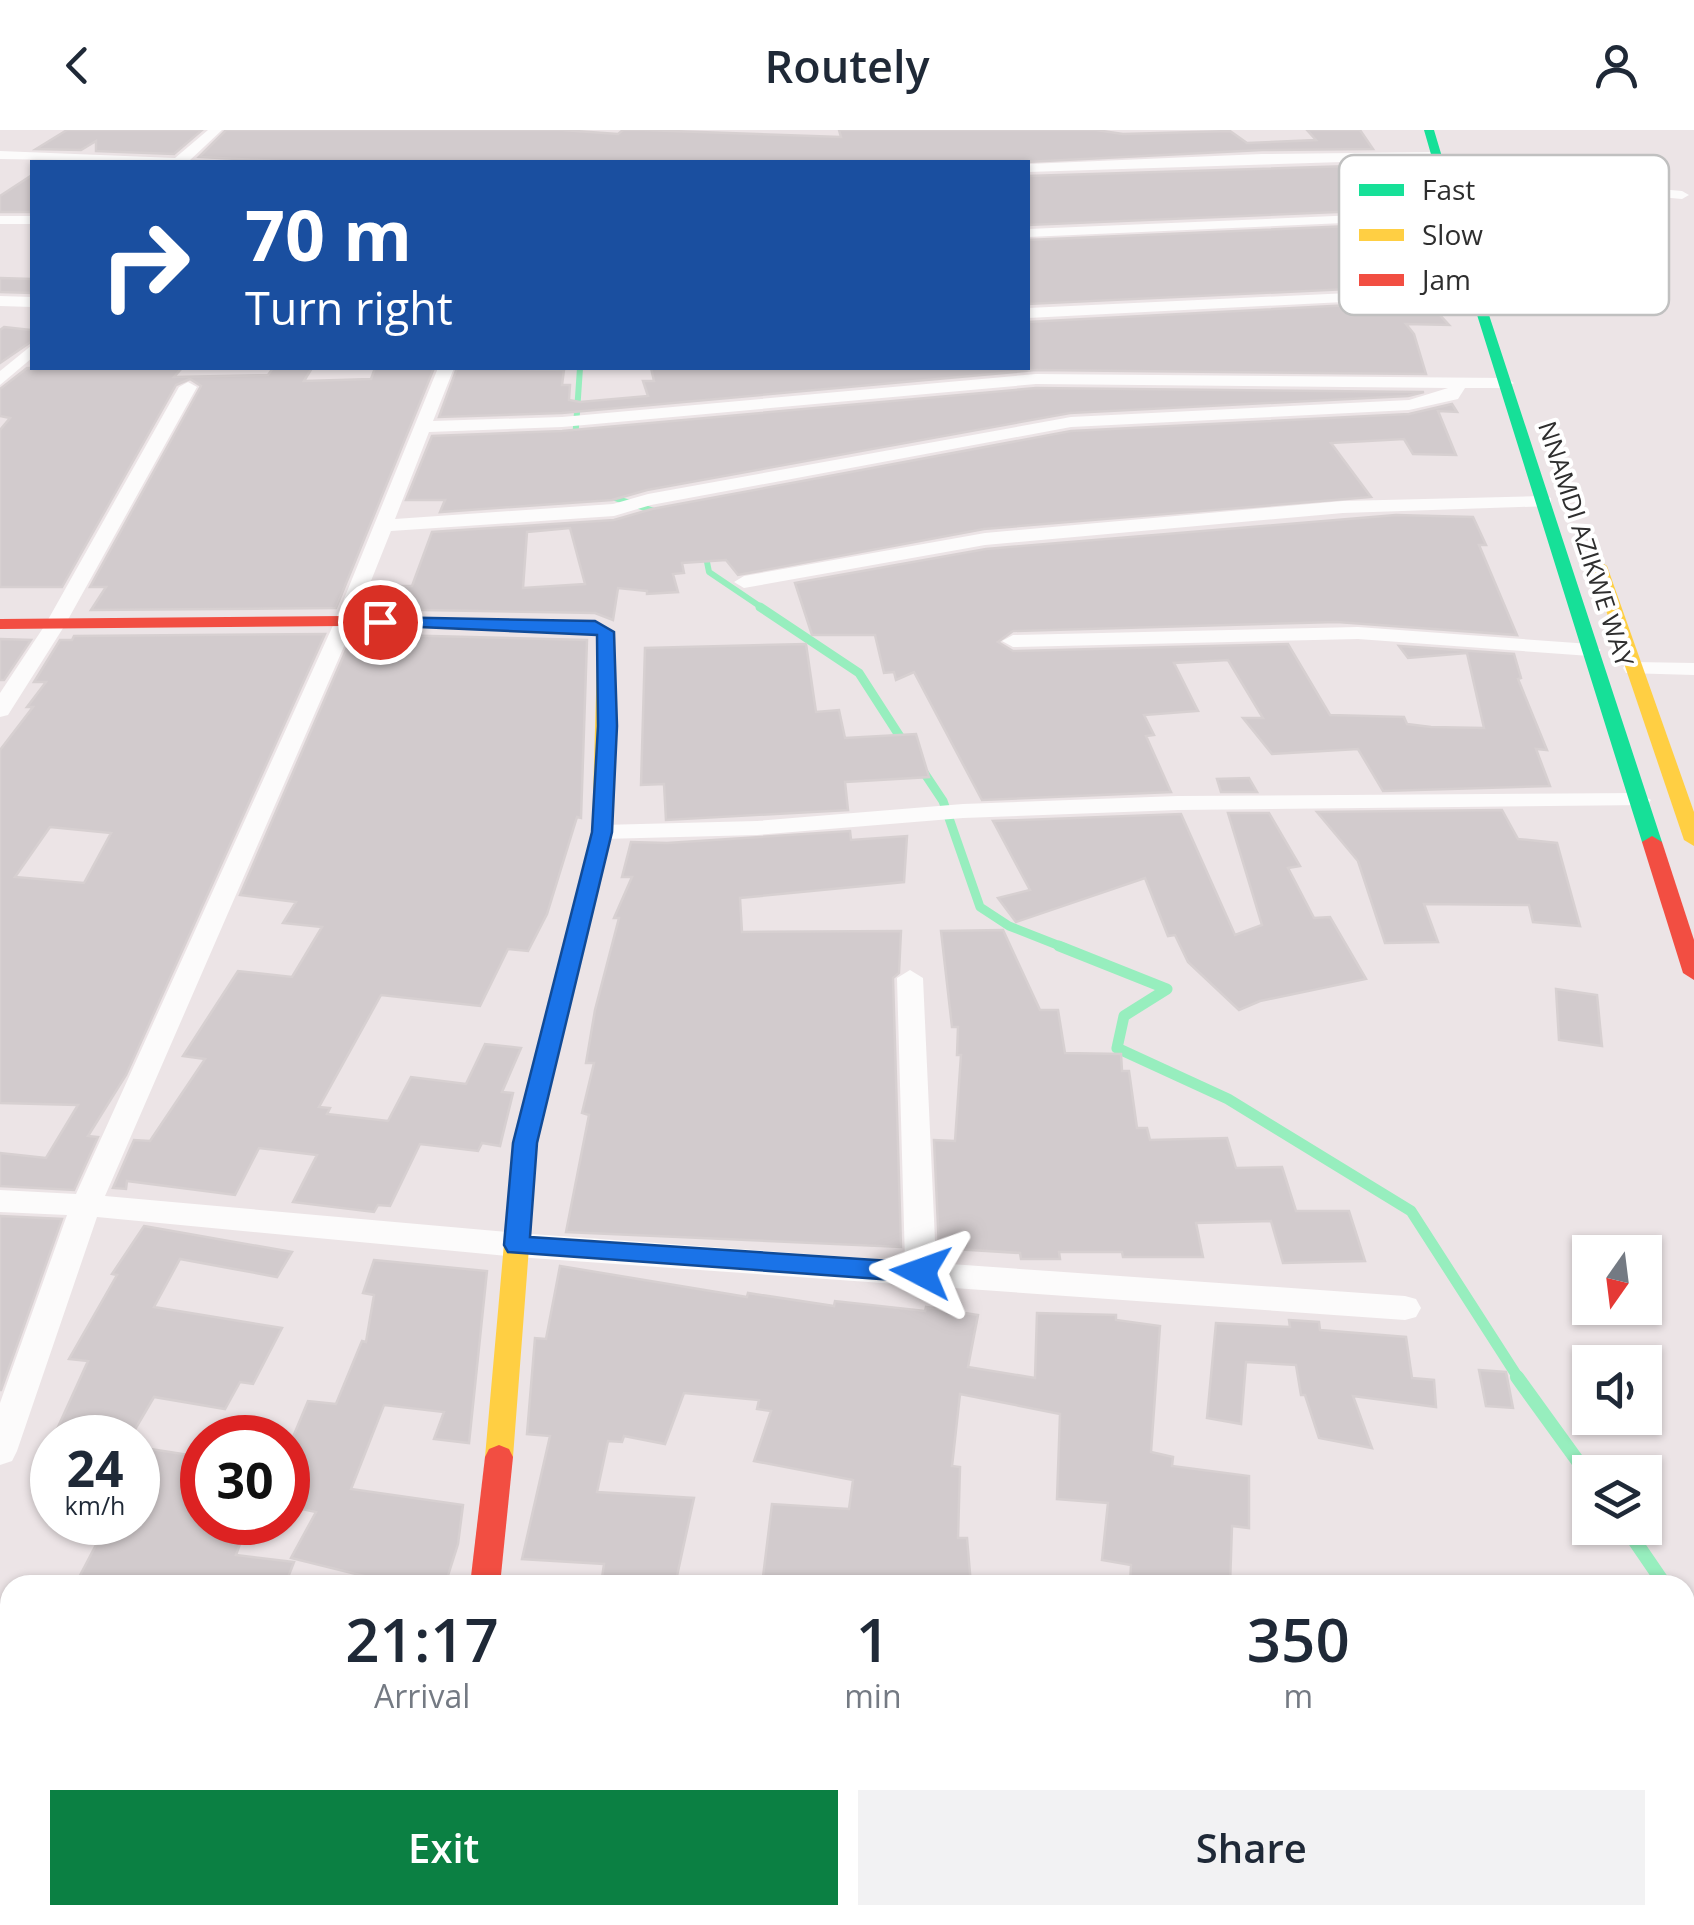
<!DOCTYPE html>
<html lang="en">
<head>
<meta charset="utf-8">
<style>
	:root { --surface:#fff; --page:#f2f2f3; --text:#1f2937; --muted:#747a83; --accent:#0b8043 }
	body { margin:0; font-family:"Open Sans",sans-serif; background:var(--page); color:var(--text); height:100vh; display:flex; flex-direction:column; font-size:38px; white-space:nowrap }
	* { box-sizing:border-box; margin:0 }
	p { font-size:32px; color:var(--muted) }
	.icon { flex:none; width:55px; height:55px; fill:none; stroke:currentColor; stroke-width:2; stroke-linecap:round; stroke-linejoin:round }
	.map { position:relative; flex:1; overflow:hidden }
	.sheet { position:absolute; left:0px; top:1445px; width:1695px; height:350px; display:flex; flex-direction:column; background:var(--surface); border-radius:30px 30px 0 0; box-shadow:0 2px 8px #0004 }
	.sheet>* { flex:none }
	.hud { position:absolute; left:30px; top:30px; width:1000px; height:210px; border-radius:0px; box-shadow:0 2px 8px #0004; background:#1a4fa0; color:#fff; overflow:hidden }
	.needle { width:65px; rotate:194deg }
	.controls { position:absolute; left:1572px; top:1105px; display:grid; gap:20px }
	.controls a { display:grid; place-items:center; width:90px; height:90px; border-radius:0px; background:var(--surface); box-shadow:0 2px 8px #0004; font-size:50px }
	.speed { position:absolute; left:30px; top:1285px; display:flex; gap:20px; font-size:50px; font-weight:700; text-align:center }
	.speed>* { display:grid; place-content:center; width:130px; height:130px; border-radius:50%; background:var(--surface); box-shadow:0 2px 8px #0004; line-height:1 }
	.speed small { font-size:25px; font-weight:400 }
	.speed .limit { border:15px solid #d22; background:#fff; color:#111 }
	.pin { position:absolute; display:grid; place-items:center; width:85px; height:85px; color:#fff; margin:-42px; border:5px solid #fff; border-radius:50%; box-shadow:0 2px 10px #0007 }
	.me { position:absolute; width:110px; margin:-55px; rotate:274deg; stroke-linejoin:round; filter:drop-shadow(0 0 8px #0008) }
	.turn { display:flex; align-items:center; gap:35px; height:210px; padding:0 50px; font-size:45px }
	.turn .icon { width:130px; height:130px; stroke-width:2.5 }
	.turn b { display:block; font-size:70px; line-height:85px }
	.eta { display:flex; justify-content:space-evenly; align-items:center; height:170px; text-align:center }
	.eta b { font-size:60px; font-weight:600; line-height:70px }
	.cta { display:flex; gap:20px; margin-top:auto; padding:20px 50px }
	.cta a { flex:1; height:115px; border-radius:0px; background:var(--accent); color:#fff; font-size:40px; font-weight:600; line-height:115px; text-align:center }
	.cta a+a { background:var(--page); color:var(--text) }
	header { display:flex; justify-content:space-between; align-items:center; height:130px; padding:0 50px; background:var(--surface); font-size:45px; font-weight:600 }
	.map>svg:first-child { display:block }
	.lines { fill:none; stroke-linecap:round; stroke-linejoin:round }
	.stream-far3 { stroke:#97eebe; stroke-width:6 }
	.stream-far2 { stroke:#97eebe; stroke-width:9 }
	.stream-far1 { stroke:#97eebe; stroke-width:11 }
	.stream { stroke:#97eebe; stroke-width:14 }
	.building { fill:#d2cbcd; stroke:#d7d0d1; stroke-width:2.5; fill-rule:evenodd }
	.street { fill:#fcfbfb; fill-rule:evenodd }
	.fast { fill:#16e098; fill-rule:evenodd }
	.slow { fill:#ffcf43; fill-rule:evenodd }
	.jam { fill:#f24e42; fill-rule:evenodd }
	.route { fill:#1a73e8; stroke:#114b97; stroke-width:2.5 }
	.labels { text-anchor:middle; stroke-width:8; stroke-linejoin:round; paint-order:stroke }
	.far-street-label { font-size:25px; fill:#2e2e2e; stroke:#fff }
	.key { fill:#fff; stroke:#c0c0c0; stroke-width:2.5 }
	.key-label { font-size:28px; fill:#2e2e2e }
</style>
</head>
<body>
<header><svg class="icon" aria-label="back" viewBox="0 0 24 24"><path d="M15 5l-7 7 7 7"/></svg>Routely<svg class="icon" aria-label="person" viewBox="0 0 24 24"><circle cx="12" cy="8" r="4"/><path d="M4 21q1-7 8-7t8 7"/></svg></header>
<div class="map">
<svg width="1694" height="1795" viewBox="0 0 1694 1795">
	<rect width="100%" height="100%" fill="#ece4e6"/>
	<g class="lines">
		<!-- stream-far3 -->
		<g class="stream-far3">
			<polyline points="575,311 580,238"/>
			<polyline points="603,364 663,384"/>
			<polyline points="705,422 709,442 764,479"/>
		</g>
		<!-- stream-far2 -->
		<g class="stream-far2">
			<polyline points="760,477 859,543 906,616"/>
			<polyline points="921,638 943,671 980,777 1009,796 1065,818"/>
		</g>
		<!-- stream-far1 -->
		<polyline class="stream-far1" points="1059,816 1167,859 1124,886 1117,918 1228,969 1411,1081 1519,1249"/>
		<!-- stream -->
		<g class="stream">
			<polyline points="1517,1247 1590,1348"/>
			<polyline points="1626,1398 1665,1455"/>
			<polyline points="1685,1507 1694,1530"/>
			<polyline points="1685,1773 1694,1771"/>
			<polyline points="1608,1785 1613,1795"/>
		</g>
	</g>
	<!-- building -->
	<g class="building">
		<polygon points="67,0 202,0 174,24 96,21 96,11 81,20 36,19"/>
		<polygon points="226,0 562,0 618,4 623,0 644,0 841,7 839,0 1096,0 1123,4 1230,1 1247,13 1316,10 1307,0 1360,0 1373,19 1262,20 1025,32 295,32 199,27"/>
		<polygon points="1383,35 1391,47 1383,47 1408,79 1028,95 1028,46"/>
		<polygon points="32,45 32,82 0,82 0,66"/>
		<polygon points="1419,93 1388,96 1401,123 1382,123 1413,156 1028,174 1028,110"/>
		<polygon points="0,148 32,149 32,163 0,162"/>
		<polygon points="1427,171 1449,195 1406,194 1414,204 1426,244 1036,240 562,283 439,287 457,238 564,240 562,255 570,255 569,270 580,272 648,266 643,251 654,251 651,238 1028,238 1028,192"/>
		<polygon points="4,197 32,200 32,211 0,233 0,200"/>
		<polygon points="27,238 182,238 174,247 268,245 273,238 312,238 304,251 371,249 375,238 434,238 336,478 91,480 106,457 90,457 201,256 190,249 176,255 62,457 0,457 0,300 10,288 0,286 0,259"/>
		<polygon points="1036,258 1424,262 1408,266 1070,283 647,360 612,370 440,382 445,370 406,370 432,306 562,301"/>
		<path d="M 1452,274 L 1457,282 L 1438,281 L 1456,325 L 1413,324 L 1404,309 L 1331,313 L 1371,367 L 984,399 L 738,445 L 726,430 L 682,433 L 684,443 L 673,444 L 678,462 L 647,464 L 647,461 L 618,458 L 613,490 L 595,483 L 364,479 L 373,456 L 412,456 L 432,402 L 614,390 L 652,379 L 1071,301 L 1409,284 ZM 570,398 L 585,454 L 523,458 L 527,402 Z"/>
		<polygon points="1396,385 1473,387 1486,415 1479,415 1517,505 1337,492 1013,501 998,512 1013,521 1288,514 1330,585 1404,587 1407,594 1431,597 1484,598 1467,523 1408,528 1399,516 1514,524 1521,548 1518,549 1547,620 1536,619 1550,656 1383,661 1358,619 1272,624 1243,588 1263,588 1228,530 1174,533 1198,581 1144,585 1154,605 1146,606 1171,662 982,670 914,542 896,550 894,542 884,543 875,505 812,505 795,453 986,419"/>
		<path d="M 325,504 L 126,945 L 88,1006 L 98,1007 L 74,1060 L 0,1056 L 0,1023 L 46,1028 L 78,975 L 0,973 L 0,620 L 33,577 L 27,577 L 46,552 L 34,552 L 60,510 L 72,510 L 74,506 ZM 50,697 L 111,703 L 84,753 L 15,747 Z"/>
		<polygon points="353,504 587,510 581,688 577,687 547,784 528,821 508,819 480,876 381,865 319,977 330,978 327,984 388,991 411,947 466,954 485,914 521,918 502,962 513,963 500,1016 482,1013 478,1021 420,1014 390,1076 378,1075 374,1082 293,1072 317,1025 259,1018 235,1065 127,1051 126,1059 113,1058 134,1010 150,1011 205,929 183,926 238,841 292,847 322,797 283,793 296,772 240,765"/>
		<polygon points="0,509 31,510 4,550 0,550"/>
		<polygon points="806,514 816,582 839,580 845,608 916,604 929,647 845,652 848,680 666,690 664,654 641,655 645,518"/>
		<polygon points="1249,648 1257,662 1221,662 1217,649"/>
		<polygon points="1502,680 1518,709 1557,713 1580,796 1533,792 1529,775 1424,774 1438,812 1385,813 1358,731 1317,682"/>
		<polygon points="1228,683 1269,683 1300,736 1288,738 1314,788 1330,787 1366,849 1260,871 1239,880 1188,832 1175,805 1168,806 1145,748 1016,792 998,768 1030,760 993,691 1181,684 1235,805 1262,795"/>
		<polygon points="850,701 851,710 907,706 904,752 740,768 742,802 901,801 899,843 893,848 901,1117 566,1102 589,985 582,983 594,933 586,933 595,880 619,788 614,788 632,747 622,747 631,712 667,713"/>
		<polygon points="1003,800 1040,880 1058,880 1065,923 1121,924 1122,941 1129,941 1137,998 1147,998 1150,1010 1227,1008 1236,1038 1282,1037 1296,1081 1349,1081 1365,1131 1283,1133 1271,1091 1196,1093 1203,1127 1123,1127 1122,1122 1059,1122 1060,1129 1021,1129 1020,1123 939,1118 934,1010 955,1011 961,925 957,925 958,897 952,897 941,801"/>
		<polygon points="1556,859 1597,865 1602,916 1559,910"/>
		<polygon points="0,1086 62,1089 1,1260 0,1260"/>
		<polygon points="144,1096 292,1122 277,1147 180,1129 154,1177 282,1198 253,1254 240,1252 225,1279 154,1267 130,1308 53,1308 88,1231 69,1229 117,1145 112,1144"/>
		<polygon points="374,1130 487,1141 469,1313 434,1309 444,1282 384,1275 351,1359 463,1375 458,1414 445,1455 380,1450 291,1428 316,1382 288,1376 288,1319 308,1271 336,1274 362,1211 366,1212 374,1165 363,1163"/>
		<polygon points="560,1136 747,1167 748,1163 834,1176 835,1171 925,1181 926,1177 978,1185 968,1237 1035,1248 1037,1183 1116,1185 1116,1190 1160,1196 1151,1322 1173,1327 1172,1336 1249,1346 1249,1398 1232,1396 1230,1455 1130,1455 1131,1435 1102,1430 1108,1373 1057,1369 1060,1284 960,1264 952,1336 960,1337 958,1408 967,1408 971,1455 762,1455 772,1374 849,1379 853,1350 754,1331 771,1281 757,1279 759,1270 684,1263 665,1314 624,1306 622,1312 608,1311 597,1362 694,1368 675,1455 601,1455 604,1434 522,1429 550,1306 527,1304 535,1208 546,1209"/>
		<polygon points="1289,1190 1319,1192 1320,1200 1406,1207 1412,1248 1434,1250 1436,1277 1353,1266 1372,1318 1319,1308 1305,1265 1301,1265 1296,1235 1246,1232 1241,1294 1207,1288 1216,1193 1290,1197"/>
		<polygon points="1479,1240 1506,1242 1513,1278 1486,1276"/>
		<polygon points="138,1317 202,1327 202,1392 248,1392 236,1425 294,1432 285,1455 75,1455 108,1392 138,1392"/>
	</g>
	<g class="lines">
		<!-- street -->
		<g class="street">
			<polygon points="208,0 222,0 188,32 0,29 0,21 175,28"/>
			<polygon points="1435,22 1442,26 1440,29 1028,42 1028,34 1262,24"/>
			<polygon points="1464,42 1682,61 1689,65 1682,69 1459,49 1459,43"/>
			<polygon points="1452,81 1459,85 1457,88 1028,107 1028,99"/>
			<rect x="0" y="86" width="32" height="8"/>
			<polygon points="1476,157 1484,162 1481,165 1028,188 1028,178"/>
			<polygon points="0,166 32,167 32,177 0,176"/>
			<polygon points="32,215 32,228 0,255 0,241"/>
			<path d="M 438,238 L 454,238 L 433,291 L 562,287 L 1036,244 L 1506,248 L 1514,253 L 1506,258 L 1465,258 L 1458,269 L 1409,280 L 1071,297 L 651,375 L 614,386 L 391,401 L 355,491 L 105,1066 L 517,1103 L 905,1131 L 897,848 L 910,840 L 923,848 L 936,1133 L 1405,1166 L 1416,1169 L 1421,1178 L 1416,1187 L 1405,1190 L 517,1127 L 97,1087 L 17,1321 L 12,1331 L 0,1335 L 0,1273 L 67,1085 L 0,1082 L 0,1060 L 76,1064 L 335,491 ZM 1036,254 L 1448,258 L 1409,270 L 1071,287 L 648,364 L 613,374 L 395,389 L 429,302 L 562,297 Z"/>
			<polygon points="188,252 197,257 65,495 8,585 0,587 0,563 45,495 179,257"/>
			<polygon points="1544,366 1551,368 1551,376 1343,383 985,415 744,458 734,452 744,446 985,403 1343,371"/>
			<polygon points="1358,497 1590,514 1601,520 1590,526 1358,509 1013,517 1002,511 1013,505"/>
			<polygon points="1634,532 1694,533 1694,545 1626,543 1623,538 1626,533"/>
			<polygon points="1639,663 1651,670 1647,675 1178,680 963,688 757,705 602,709 590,702 602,695 757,691 963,674 1178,666"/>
			<polygon points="423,1785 465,1785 464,1795 422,1795"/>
		</g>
		<!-- fast -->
		<g class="fast">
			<polygon points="1424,0 1434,0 1490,188 1662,712 1659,716 1652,718 1642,712 1478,188"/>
			<polygon points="0,1734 10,1735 10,1769 0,1768"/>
		</g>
		<!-- slow -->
		<g class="slow">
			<polygon points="1599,431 1607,436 1694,682 1694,716 1684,710 1591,436"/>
			<polygon points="606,525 615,530 612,702 537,1013 513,1327 509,1335 499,1339 489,1335 485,1327 513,1013 592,702 597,530"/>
			<polygon points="225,1785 326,1785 330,1795 229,1795"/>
		</g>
		<!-- jam -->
		<g class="jam">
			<polygon points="345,486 595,491 615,502 615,530 612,534 600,534 597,504 592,501 345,496 0,499 0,489"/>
			<polygon points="1652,706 1662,712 1694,810 1694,850 1683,843 1642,712"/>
			<polygon points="499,1315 509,1319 513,1327 500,1455 470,1455 485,1327 489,1319"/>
		</g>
	</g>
	<!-- route -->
	<polygon class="route" points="380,487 595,491 614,502 617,596 612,702 537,1013 530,1107 921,1133 930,1136 934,1142 930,1149 921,1152 508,1122 504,1115 513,1013 592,702 598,596 597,505 374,495 372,492"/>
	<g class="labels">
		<!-- far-street labels -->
		<g class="far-street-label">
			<text transform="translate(1586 414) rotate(72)" y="9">NNAMDI AZIKWE WAY</text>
		</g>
	</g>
	<!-- legend -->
	<rect x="1339" y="25" width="330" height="160" rx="15" class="key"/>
	<rect x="1359" y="54" width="45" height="12" fill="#16e098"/>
	<rect x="1359" y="99" width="45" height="12" fill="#ffcf43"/>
	<rect x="1359" y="144" width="45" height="12" fill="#f24e42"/>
	<g class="key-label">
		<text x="1422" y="70">Fast</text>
		<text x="1422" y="115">Slow</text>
		<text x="1422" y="160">Jam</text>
	</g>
</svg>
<div class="controls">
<a><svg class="needle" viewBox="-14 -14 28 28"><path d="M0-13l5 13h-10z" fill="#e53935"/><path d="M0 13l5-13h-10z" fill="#747a83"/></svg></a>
<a><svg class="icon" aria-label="sound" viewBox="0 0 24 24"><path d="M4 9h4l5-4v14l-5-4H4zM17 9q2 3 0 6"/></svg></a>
<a><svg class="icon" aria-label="layers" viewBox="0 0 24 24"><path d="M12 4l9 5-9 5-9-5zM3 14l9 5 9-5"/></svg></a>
</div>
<div class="speed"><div>24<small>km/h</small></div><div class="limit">30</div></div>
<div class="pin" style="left:380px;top:492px;background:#d93025"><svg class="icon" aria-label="arrive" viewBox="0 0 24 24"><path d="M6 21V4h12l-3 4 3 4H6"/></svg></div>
<svg class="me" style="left:921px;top:1142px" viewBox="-20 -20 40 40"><path d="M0-17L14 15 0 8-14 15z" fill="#1a73e8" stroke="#fff" stroke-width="4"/></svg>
<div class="hud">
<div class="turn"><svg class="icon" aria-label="right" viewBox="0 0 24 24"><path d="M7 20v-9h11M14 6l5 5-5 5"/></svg><div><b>70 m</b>Turn right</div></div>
</div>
<section class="sheet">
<div class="eta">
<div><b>21:17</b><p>Arrival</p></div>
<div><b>1</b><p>min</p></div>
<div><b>350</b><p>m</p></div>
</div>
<div class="cta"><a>Exit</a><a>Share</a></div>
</section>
</div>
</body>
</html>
